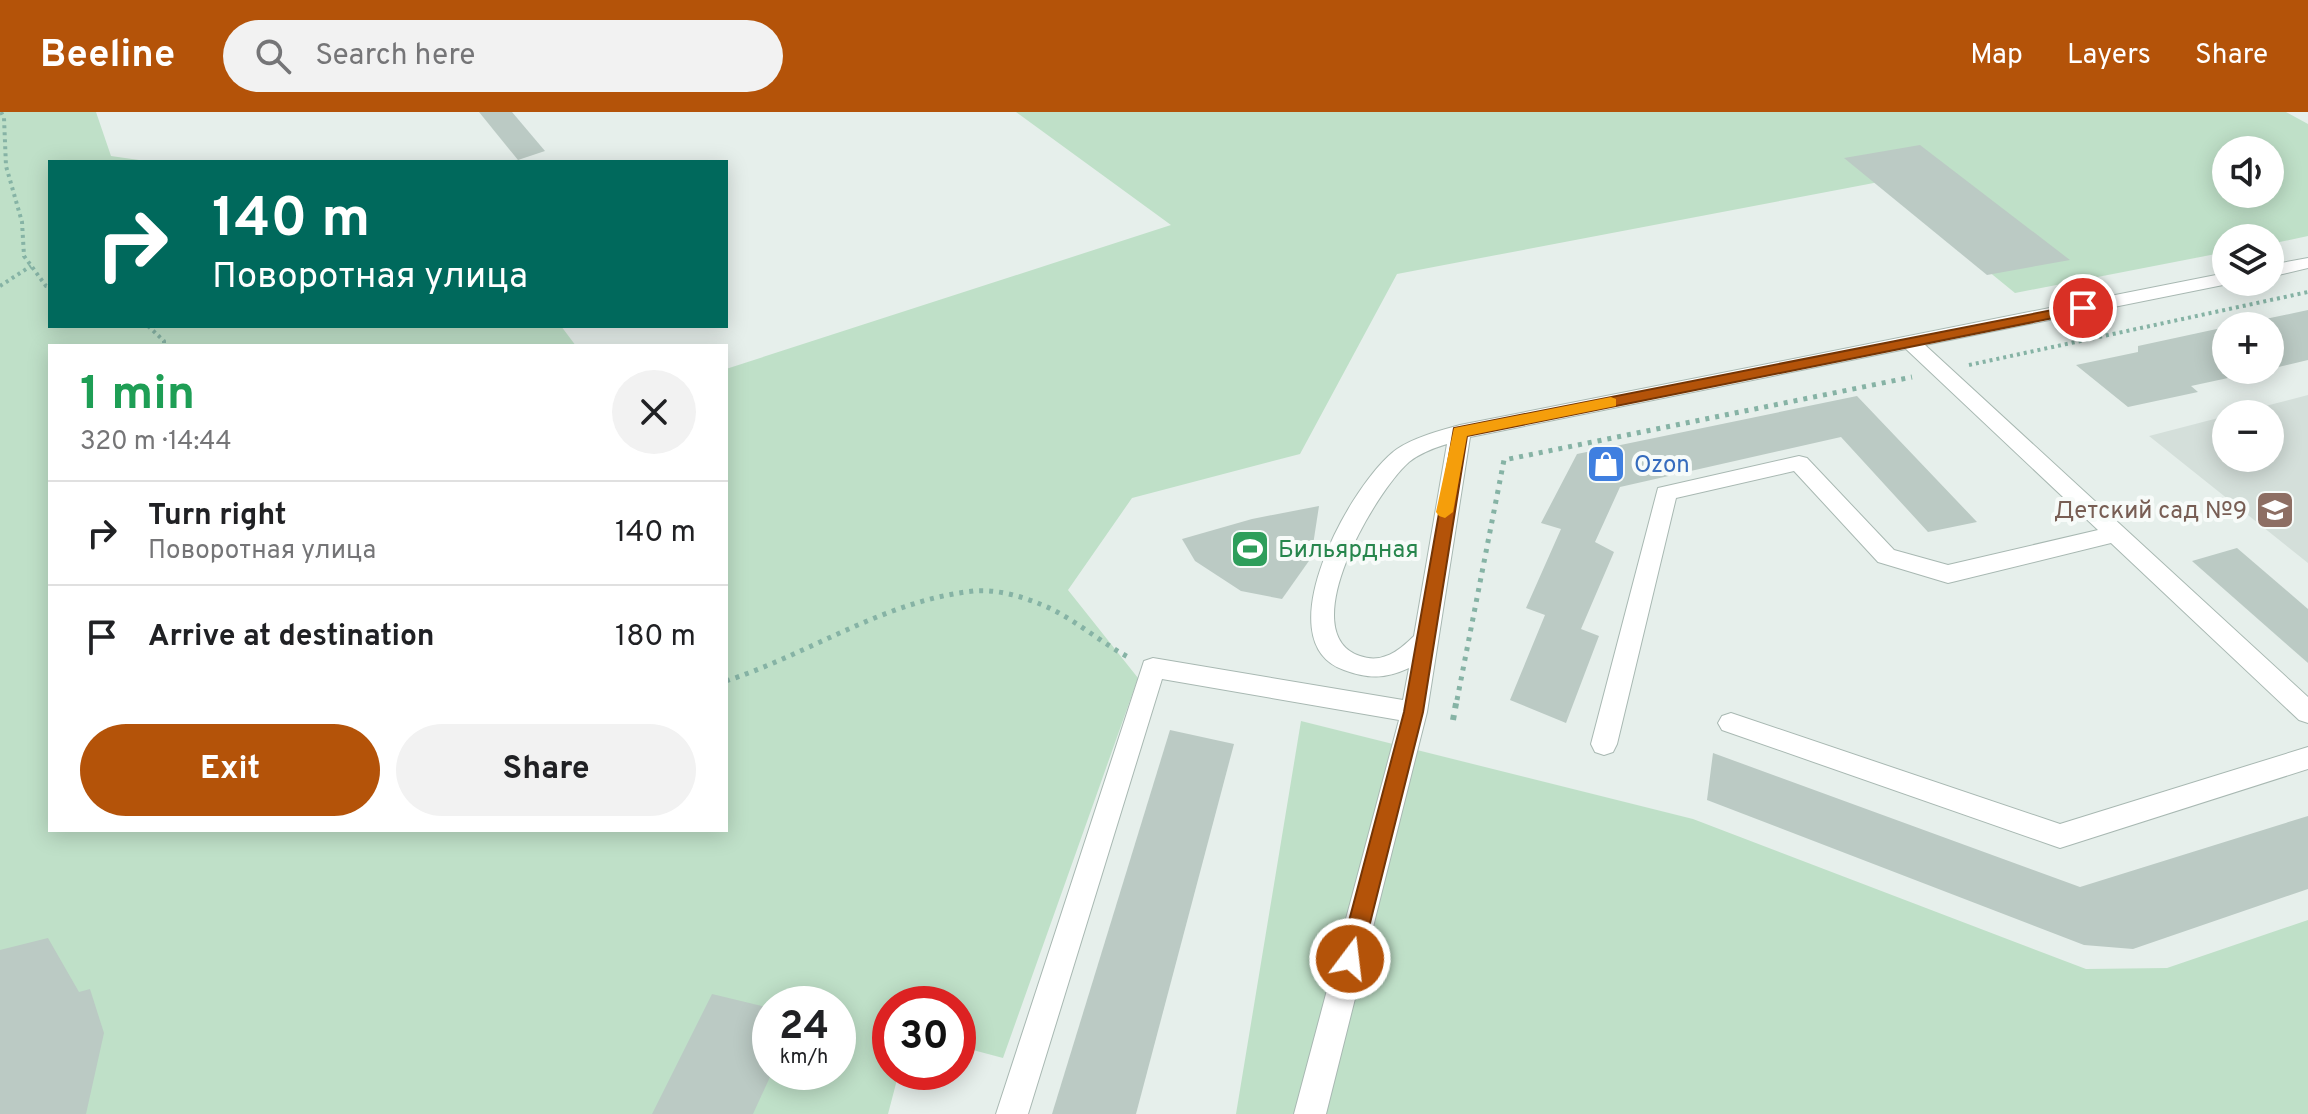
<!DOCTYPE html>
<html lang="en">
<head>
<meta charset="utf-8">
<style>
	:root { --surface:#fff; --page:#f2f2f2; --text:#202124; --muted:#757577; --line:#e0e0e0; --accent:#b45309 }
	body { margin:0; font-family:Overpass,sans-serif; background:var(--page); color:var(--text); height:100vh; display:flex; flex-direction:column; font-size:30px; white-space:nowrap }
	* { box-sizing:border-box; margin:0 }
	p { font-size:26px; color:var(--muted) }
	.icon { flex:none; width:44px; height:44px; fill:none; stroke:currentColor; stroke-width:2; stroke-linecap:round; stroke-linejoin:round }
	.map { position:relative; flex:1; overflow:hidden }
	.side { position:absolute; left:48px; top:232px; width:680px; height:488px; display:flex; flex-direction:column; background:var(--surface); border-radius:0px; box-shadow:0 4px 20px #0003 }
	.side>* { flex:none }
	.top-card { position:absolute; left:48px; top:48px; width:680px; height:168px; border-radius:0px; box-shadow:0 4px 20px #0003; background:#00695c; color:#fff; overflow:hidden }
	.buttons { position:absolute; left:2212px; top:24px; display:grid; gap:16px }
	.buttons a { display:grid; place-items:center; width:72px; height:72px; border-radius:50%; background:var(--surface); box-shadow:0 4px 20px #0003; font-size:40px }
	.speed { position:absolute; left:752px; top:874px; display:flex; gap:16px; font-size:40px; font-weight:700; text-align:center }
	.speed>* { display:grid; place-content:center; width:104px; height:104px; border-radius:50%; background:var(--surface); box-shadow:0 4px 20px #0003; line-height:1 }
	.speed small { font-size:20px; font-weight:400 }
	.speed .limit { border:12px solid #d22; background:#fff; color:#111 }
	.pin { position:absolute; display:grid; place-items:center; width:68px; height:68px; color:#fff; margin:-34px; border:4px solid #fff; border-radius:50%; box-shadow:0 2px 8px #0007 }
	.me { position:absolute; width:88px; margin:-44px; rotate:15deg; stroke-linejoin:round; filter:drop-shadow(0 0 6px #0008) }
	.turn { display:flex; align-items:center; gap:28px; height:168px; padding:0 32px; font-size:36px }
	.turn .icon { width:104px; height:104px; stroke-width:2.5 }
	.turn b { display:block; font-size:56px; line-height:68px }
	.round { display:grid; place-items:center; flex:none; width:84px; height:84px; border-radius:42px; background:var(--page) }
	.overview { display:flex; align-items:center; justify-content:space-between; height:136px; padding:0 32px }
	h1 { font-size:48px; font-weight:700; line-height:60px; color:#1e9e55 }
	.action { display:flex; gap:16px; margin-top:auto; padding:16px 32px }
	.action a { flex:1; height:92px; border-radius:48px; background:var(--accent); color:#fff; font-size:32px; font-weight:700; line-height:92px; text-align:center }
	.action a+a { background:var(--page); color:var(--text) }
	ul { padding:0; list-style:none }
	li { display:flex; align-items:center; gap:24px; height:104px; padding:0 32px; border-top:2px solid var(--line) }
	li div { flex:1 }
	li b { display:block; font-size:30px }
	li em { font-style:normal }
	header { display:flex; align-items:center; gap:48px; box-sizing:border-box; height:112px; padding:0 40px; background:var(--accent); color:#fff }
	header strong { font-size:38px }
	nav { display:flex; gap:44px; margin-inline-start:auto; font-size:28px }
	.search { width:560px; height:72px; background:var(--page); display:flex; align-items:center; gap:20px; box-sizing:border-box; padding:0 28px; border-radius:44px; color:var(--muted); font-size:30px }
	.map>svg:first-child { display:block }
	.built { fill:#d4dfda }
	.green { fill:#bfe0c8; fill-rule:evenodd }
	.building { fill:#bbcac4 }
	.lines { fill:none; stroke-linecap:round; stroke-linejoin:round }
	.minor-casing { stroke:#a8b8b2; stroke-width:2 }
	.path-far2 { stroke:#86b3a5; stroke-width:4; stroke-dasharray:3 4; stroke-linecap:butt }
	.path-far1 { stroke:#86b3a5; stroke-width:5; stroke-dasharray:4 6; stroke-linecap:butt }
	.path { stroke:#86b3a5; stroke-width:6; stroke-dasharray:5 7; stroke-linecap:butt }
	.minor { fill:#fff; fill-rule:evenodd }
	.route { fill:#b45309; stroke:#753606; stroke-width:2 }
	.slow { fill:#f59e0b }
	.labels { text-anchor:middle; stroke-width:8; stroke-linejoin:round; paint-order:stroke }
	.shop-label { font-size:24px; fill:#366cbe; stroke:#f7fbf9; text-anchor:start }
	.education-label { font-size:24px; fill:#785e54; stroke:#f7fbf9; text-anchor:end }
	.leisure-label { font-size:24px; fill:#27864d; stroke:#f7fbf9; text-anchor:start }
</style>
</head>
<body>
<header>
<strong>Beeline</strong>
<div class="search"><svg class="icon" aria-label="search" viewBox="0 0 24 24"><circle cx="10" cy="10" r="6"/><path d="M15 15l6 6"/></svg>Search here</div>
<nav><a>Map</a><a>Layers</a><a>Share</a></nav>
</header>
<div class="map">
<svg width="2308" height="1002" viewBox="0 0 2308 1002">
	<rect width="100%" height="100%" fill="#e6efeb"/>
	<!-- built -->
	<polygon class="built" points="2308,283 2308,451 2149,324 2226,304 2226,346 2270,346 2270,302 2234,302"/>
	<!-- green -->
	<g class="green">
		<path d="M 0,0 L 96,0 L 111,44 L 153,50 L 50,50 L 50,214 L 561,214 L 576,234 L 50,234 L 50,718 L 726,718 L 726,257 L 1171,113 L 1016,0 L 2286,0 L 2308,12 L 2308,124 L 2270,132 L 2270,126 L 2226,126 L 2226,140 L 2015,181 L 1879,70 L 1397,162 L 1300,342 L 1132,386 L 1068,478 L 1138,566 L 1003,946 L 958,934 L 958,892 L 890,892 L 890,960 L 899,960 L 888,1002 L 0,1002 ZM 2226,38 L 2270,38 L 2270,82 L 2226,82 ZM 770,892 L 838,892 L 838,960 L 770,960 Z"/>
		<polygon points="1301,609 1693,707 2086,857 2167,856 2308,808 2308,1002 1236,1002"/>
	</g>
	<!-- building -->
	<g class="building">
		<polygon points="479,0 512,0 545,39 518,48"/>
		<polygon points="1920,33 2070,148 1987,163 1844,46"/>
		<polygon points="2308,198 2308,248 2270,257 2270,214 2232,214"/>
		<polygon points="2226,215 2226,258 2265,258 2191,274 2198,280 2128,295 2076,253 2138,240 2138,234"/>
		<polygon points="1857,284 1977,410 1928,420 1841,325 1620,375 1595,430 1614,440 1581,517 1599,524 1566,611 1510,588 1545,503 1526,496 1561,417 1541,411 1577,342"/>
		<polygon points="1319,394 1311,446 1282,487 1241,479 1195,449 1182,427 1252,407"/>
		<polygon points="2237,436 2308,497 2308,551 2192,449"/>
		<polygon points="1170,618 1234,632 1136,1002 1052,1002"/>
		<polygon points="1713,641 2080,775 2308,704 2308,777 2133,837 2084,833 1707,688"/>
		<polygon points="48,826 79,880 90,877 104,921 86,1002 0,1002 0,838"/>
		<polygon points="712,882 770,896 770,965 753,1002 652,1002"/>
	</g>
	<g class="lines">
		<!-- minor casing -->
		<g class="minor-casing">
			<g id="minor">
				<polygon points="2308,146 2308,156 2270,165 2270,153"/>
				<path d="M 2226,161 L 2226,170 L 2233,171 L 1925,233 L 2308,585 L 2308,611 L 2299,608 L 2111,431 L 1948,471 L 1878,450 L 1794,359 L 1676,386 L 1617,632 L 1613,640 L 1604,643 L 1595,640 L 1591,632 L 1658,376 L 1799,344 L 1807,346 L 1894,438 L 1948,453 L 2098,418 L 1906,237 L 1470,325 L 1427,600 L 1326,1002 L 1294,1002 L 1399,608 L 1162,567 L 1028,1002 L 996,1002 L 1144,549 L 1153,546 L 1403,588 L 1409,556 C 1385,567 1368,567 1344,558 C 1263,530 1352,369 1397,337 C 1415,325 1439,319 1460,313 ZM 1447,332 L 1414,524 C 1399,539 1382,552 1360,544 C 1292,521 1375,380 1409,350 C 1420,341 1434,336 1447,332 Z"/>
				<polygon points="1731,601 2060,712 2308,635 2308,657 2060,736 1722,618 1718,611 1722,604"/>
			</g>
		</g>
		<!-- path-far2 -->
		<g class="path-far2">
			<polyline points="1,0 4,6 6,54 22,110 24,144 46,174 50,175"/>
			<polyline points="0,174 31,154"/>
			<polyline points="148,214 164,229 164,234"/>
			<polyline points="1969,253 2308,180"/>
		</g>
		<!-- path-far1 -->
		<g class="path-far1">
			<path d="M 726,569 C 809,542 886,488 974,479 C 995,477 1021,484 1040,492 C 1073,505 1099,530 1130,546"/>
			<polyline points="1457,588 1504,348 1912,265"/>
		</g>
		<!-- path -->
		<polyline class="path" points="1453,608 1457,586"/>
		<!-- minor -->
		<use href="#minor" class="minor"/>
	</g>
	<!-- route -->
	<polygon class="route" points="2083,192 2090,196 2088,199 1467,324 1423,600 1361,847 1358,855 1350,858 1342,855 1339,847 1404,600 1454,316"/>
	<!-- slow -->
	<polygon class="slow" points="1611,285 1616,287 1616,294 1467,324 1453,400 1445,406 1439,404 1436,400 1454,316"/>
	<!-- icons -->
	<defs>
		<g id="shop-square" transform="scale(2)"><rect x="-9" y="-9" width="18" height="18" rx="4" fill="#3f7fe0" stroke="#f7fbf9"/><path d="M-5-2.5h2.3a2.7 3.5 0 0 1 5.4 0H5L5.5 6h-11ZM-1.5-2.5h3a1.5 2.3 0 0 0-3 0Z" fill="#fff"/></g>
		<g id="school-square" transform="scale(2)"><rect x="-9" y="-9" width="18" height="18" rx="4" fill="#8d6e63" stroke="#f7fbf9"/><path d="M0-5L7-2L0 1L-7-2ZM-4 1L0 2.5L4 1V4Q0 6-4 4Z" fill="#fff"/></g>
		<g id="stadium-square" transform="scale(2)"><rect x="-9" y="-9" width="18" height="18" rx="4" fill="#2e9e5b" stroke="#f7fbf9"/><path d="M0-5a6.5 5 0 1 0 0 10a6.5 5 0 1 0 0-10ZM-3.5-1.8h7v3.6h-7Z" fill="#fff"/></g>
	</defs>
	<g fill-rule="evenodd">
		<use href="#shop-square" x="1606" y="352"/>
		<use href="#school-square" x="2275" y="398"/>
		<use href="#stadium-square" x="1250" y="437"/>
	</g>
	<g class="labels">
		<!-- shop labels -->
		<g class="shop-label">
			<text x="1634" y="360">Ozon</text>
		</g>
		<!-- education labels -->
		<g class="education-label">
			<text x="2247" y="406">Детский сад №9</text>
		</g>
		<!-- leisure labels -->
		<g class="leisure-label">
			<text x="1278" y="445">Бильярдная</text>
		</g>
	</g>
</svg>
<div class="buttons">
<a><svg class="icon" aria-label="sound" viewBox="0 0 24 24"><path d="M4 9h4l5-4v14l-5-4H4zM17 9q2 3 0 6"/></svg></a>
<a><svg class="icon" aria-label="layers" viewBox="0 0 24 24"><path d="M12 4l9 5-9 5-9-5zM3 14l9 5 9-5"/></svg></a>
<a>+</a>
<a>−</a>
</div>
<div class="speed"><div>24<small>km/h</small></div><div class="limit">30</div></div>
<div class="pin" style="left:2083px;top:196px;background:#d93025"><svg class="icon" aria-label="arrive" viewBox="0 0 24 24"><path d="M6 21V4h12l-3 4 3 4H6"/></svg></div>
<svg class="me" style="left:1350px;top:847px" viewBox="-20 -20 40 40"><circle r="17" fill="#b45309" stroke="#fff" stroke-width="3"/><path d="M0-11L8 9 0 5-8 9z" fill="#fff"/></svg>
<div class="top-card">
<div class="turn"><svg class="icon" aria-label="right" viewBox="0 0 24 24"><path d="M7 20v-9h11M14 6l5 5-5 5"/></svg><div><b>140 m</b>Поворотная улица</div></div>
</div>
<section class="side">
<div class="overview"><div><h1>1 min</h1><p>320 m · 14:44</p></div><a class="round"><svg class="icon" aria-label="close" viewBox="0 0 24 24"><path d="M6 6l12 12M18 6L6 18"/></svg></a></div>
<ul>
<li><svg class="icon" aria-label="right" viewBox="0 0 24 24"><path d="M7 20v-9h11M14 6l5 5-5 5"/></svg><div><b>Turn right</b><p>Поворотная улица</p></div><em>140 m</em></li>
<li><svg class="icon" aria-label="arrive" viewBox="0 0 24 24"><path d="M6 21V4h12l-3 4 3 4H6"/></svg><div><b>Arrive at destination</b></div><em>180 m</em></li>
</ul>
<div class="action"><a>Exit</a><a>Share</a></div>
</section>
</div>
</body>
</html>
